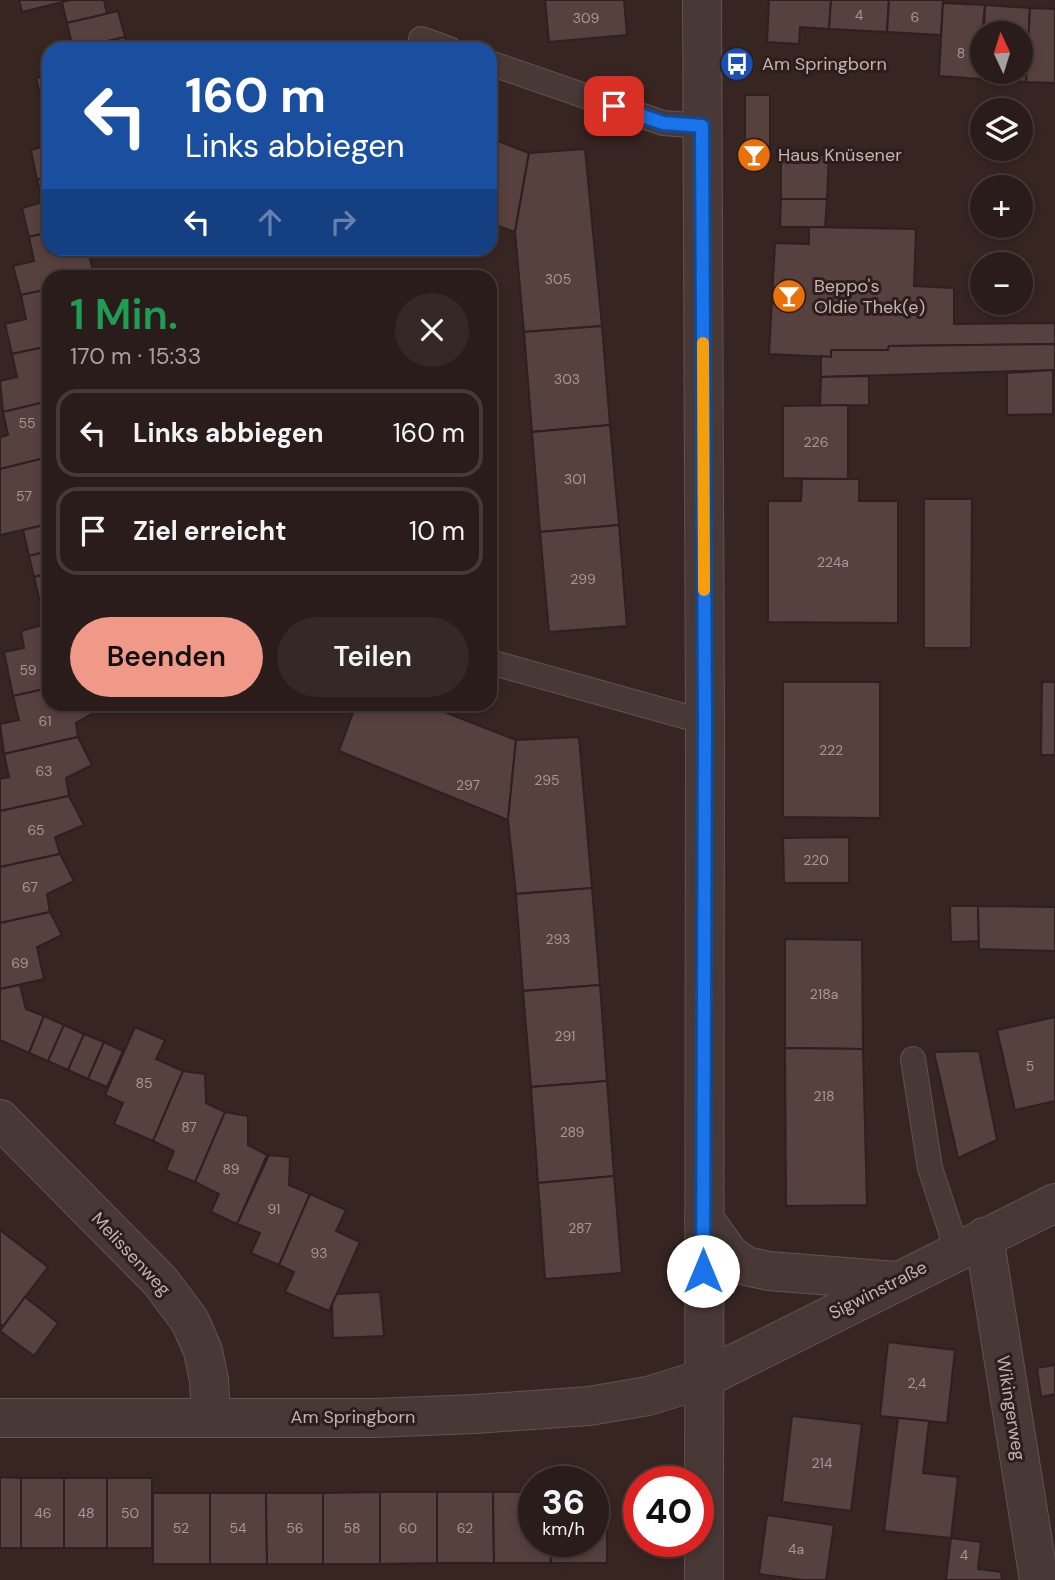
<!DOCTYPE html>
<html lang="de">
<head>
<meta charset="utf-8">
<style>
	:root { --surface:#291c1a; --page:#352927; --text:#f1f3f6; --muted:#a5a1a2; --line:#453a39; --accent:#f19988 }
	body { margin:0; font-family:"DM Sans",sans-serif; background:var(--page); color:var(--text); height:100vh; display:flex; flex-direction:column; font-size:26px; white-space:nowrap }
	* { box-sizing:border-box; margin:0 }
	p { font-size:23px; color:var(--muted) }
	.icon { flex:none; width:38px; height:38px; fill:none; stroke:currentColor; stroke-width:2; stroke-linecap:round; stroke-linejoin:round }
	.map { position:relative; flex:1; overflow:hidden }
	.panel { position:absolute; left:42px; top:270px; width:455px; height:441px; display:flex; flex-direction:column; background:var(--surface); border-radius:21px; box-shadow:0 4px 10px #0003,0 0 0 2px var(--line) }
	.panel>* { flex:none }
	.hud { position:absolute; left:42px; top:42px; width:455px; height:214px; border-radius:21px; box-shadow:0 4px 10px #0003,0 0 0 2px var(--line); background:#1a4fa0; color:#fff; overflow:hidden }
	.needle { width:46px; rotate:356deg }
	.tools { position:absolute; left:970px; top:21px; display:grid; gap:14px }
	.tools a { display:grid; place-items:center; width:63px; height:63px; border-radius:50%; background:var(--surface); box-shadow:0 4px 10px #0003,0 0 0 2px var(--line); font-size:35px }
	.speed { position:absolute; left:518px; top:1466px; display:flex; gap:14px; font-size:35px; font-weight:700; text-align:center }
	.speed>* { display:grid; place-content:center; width:91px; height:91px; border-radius:50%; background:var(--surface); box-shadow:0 4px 10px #0003,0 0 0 2px var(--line); line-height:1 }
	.speed small { font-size:18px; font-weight:400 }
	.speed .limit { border:10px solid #d22; background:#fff; color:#111 }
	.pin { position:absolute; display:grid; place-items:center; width:60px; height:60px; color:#fff; margin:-30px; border-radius:14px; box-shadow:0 4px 10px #0006 }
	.me { position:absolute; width:77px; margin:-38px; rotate:0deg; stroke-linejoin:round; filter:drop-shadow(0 0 5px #0008) }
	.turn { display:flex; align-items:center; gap:24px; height:147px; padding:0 28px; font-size:32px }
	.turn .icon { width:91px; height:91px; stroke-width:2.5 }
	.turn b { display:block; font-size:49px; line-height:60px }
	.lanes { display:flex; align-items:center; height:66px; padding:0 28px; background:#0003; justify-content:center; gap:35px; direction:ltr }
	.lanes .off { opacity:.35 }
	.round { display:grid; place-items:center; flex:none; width:74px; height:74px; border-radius:37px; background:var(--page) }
	.overview { display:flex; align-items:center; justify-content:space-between; height:119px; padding:0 28px }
	h1 { font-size:42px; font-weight:600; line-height:52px; color:#1e9e55 }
	.cta { display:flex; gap:14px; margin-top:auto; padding:14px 28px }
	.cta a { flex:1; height:80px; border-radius:42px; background:var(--accent); color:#111; font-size:28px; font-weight:600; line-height:80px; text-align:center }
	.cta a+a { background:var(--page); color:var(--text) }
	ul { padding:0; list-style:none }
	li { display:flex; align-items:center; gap:21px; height:88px; margin:0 14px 10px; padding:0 14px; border:4px solid var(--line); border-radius:21px }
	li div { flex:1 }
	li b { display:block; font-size:26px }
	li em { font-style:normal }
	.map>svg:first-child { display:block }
	.building { fill:#57413e; stroke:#2f1f1d; stroke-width:2 }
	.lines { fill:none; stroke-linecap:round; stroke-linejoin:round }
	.service-casing { stroke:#635350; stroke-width:26 }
	.minor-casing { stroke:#635350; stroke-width:40 }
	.tertiary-casing { stroke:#635350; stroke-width:40 }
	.service { stroke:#483836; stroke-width:24 }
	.minor { stroke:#483836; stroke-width:38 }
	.tertiary { stroke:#483836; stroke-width:38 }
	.route-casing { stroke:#114b97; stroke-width:18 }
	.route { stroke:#1a73e8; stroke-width:12 }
	.slow { stroke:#f59e0b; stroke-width:12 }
	.labels { text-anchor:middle; stroke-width:6; stroke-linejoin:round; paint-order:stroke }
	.number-label { font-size:14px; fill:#a99694 }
	.poi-label { font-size:18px; fill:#c4b3b0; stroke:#2d1d1b; text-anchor:start }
	.street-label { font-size:18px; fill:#c4b3b0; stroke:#2d1d1b }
</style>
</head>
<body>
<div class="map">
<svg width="1055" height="1580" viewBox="0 0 1055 1580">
	<rect width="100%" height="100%" fill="#372522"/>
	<!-- building -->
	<g class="building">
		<polygon points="19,0 71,0 22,12"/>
		<polygon points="71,0 104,0 107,14 67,23 62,2"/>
		<polygon points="545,0 624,0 627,35 549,42"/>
		<polygon points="769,0 831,0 829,29 800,27 799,44 767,42"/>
		<polygon points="831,0 889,0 887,32 829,29"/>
		<polygon points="889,0 943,0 941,35 887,32"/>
		<polygon points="943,3 985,5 982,33 981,79 939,76"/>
		<polygon points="985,5 1030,8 1026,82 981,79 982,72 1020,72 1020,33 984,33"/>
		<polygon points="1030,8 1055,9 1055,83 1026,82"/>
		<polygon points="118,11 125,37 73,49 67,23"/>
		<polygon points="125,37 127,49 77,49"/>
		<polygon points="49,75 49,121 46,122 36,78"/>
		<rect x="745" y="95" width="25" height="62"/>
		<polygon points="490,138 529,153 515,232 490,223"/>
		<polygon points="49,145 49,177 37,180 31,150"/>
		<polygon points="585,149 602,326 524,332 515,232 529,153"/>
		<polygon points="781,155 829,155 827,199 781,199"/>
		<polygon points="49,177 49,232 29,237 22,208 43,202 37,180"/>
		<polygon points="781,199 827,199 825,227 780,227"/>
		<polygon points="809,227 916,229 914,286 954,288 954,324 1055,323 1055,344 889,346 888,350 831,350 831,357 769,354 775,243 809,244"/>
		<polygon points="49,232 49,248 99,248 89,254 94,276 49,276 49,289 21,295 13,266 34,261 29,237"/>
		<polygon points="49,289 49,346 12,354 5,324 26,319 21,295"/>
		<polygon points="602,326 610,425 532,432 524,332"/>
		<polygon points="1055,344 1055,370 821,377 821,356 831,357 831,350 888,350 889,346"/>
		<polygon points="49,346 49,401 3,412 0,381 17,377 12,354"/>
		<polygon points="1053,370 1053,414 1007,415 1007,373"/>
		<polygon points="869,376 869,405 820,406 821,377"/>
		<polygon points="49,401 49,457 0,469 0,437 8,435 3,412"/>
		<polygon points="848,405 848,479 783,478 783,406"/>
		<polygon points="610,425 619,525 540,532 532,432"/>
		<polygon points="49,457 49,524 0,535 0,469"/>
		<polygon points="802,479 859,479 859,501 898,501 898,623 768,622 768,501 801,501"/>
		<polygon points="924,499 972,499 971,648 924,648"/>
		<polygon points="49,524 49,551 29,556 23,530"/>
		<polygon points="619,525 627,626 549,632 540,532"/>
		<polygon points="49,551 49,573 34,577 29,556"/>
		<polygon points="49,573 49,596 39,598 34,577"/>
		<polygon points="49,596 49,624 46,624 39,598"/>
		<polygon points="46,624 49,624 49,688 13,696 4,652 24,648 21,631"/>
		<polygon points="783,682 880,682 880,818 783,817"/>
		<polygon points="1042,682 1055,682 1055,755 1041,755"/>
		<polygon points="49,688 49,704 99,704 102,708 76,723 78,737 4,754 0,724 19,720 13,696"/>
		<polygon points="356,704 424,704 516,740 508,820 339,751"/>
		<polygon points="78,737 92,765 66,778 69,796 0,811 0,779 9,777 4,754"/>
		<polygon points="579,737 592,888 516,894 508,820 516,740"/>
		<polygon points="69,796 84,825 55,837 60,854 0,867 0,811"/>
		<polygon points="849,837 849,883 784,883 783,838"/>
		<polygon points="60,854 74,881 47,894 50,912 0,923 0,867"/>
		<polygon points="592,888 600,985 523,991 516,894"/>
		<polygon points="950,906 978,906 979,941 951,942"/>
		<polygon points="978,906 1055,907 1055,951 979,949"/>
		<polygon points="50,912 62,935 37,947 44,979 0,989 0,923"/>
		<polygon points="785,939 862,940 863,1049 785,1048"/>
		<polygon points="20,985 26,1009 44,1016 29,1053 0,1040 0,989"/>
		<polygon points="600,985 607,1081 531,1087 523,991"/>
		<polygon points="44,1016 64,1025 48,1061 29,1053"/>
		<polygon points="1055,1017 1055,1101 1015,1110 997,1030"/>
		<polygon points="64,1025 84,1034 68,1070 48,1061"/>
		<polygon points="135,1027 165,1040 156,1059 183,1071 153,1141 114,1124 123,1103 105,1095"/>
		<polygon points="84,1034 104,1042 88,1079 68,1070"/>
		<polygon points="104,1042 123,1051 107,1087 88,1079"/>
		<polygon points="785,1048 863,1049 867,1205 786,1206"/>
		<polygon points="979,1051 997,1140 958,1158 934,1052"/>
		<polygon points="183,1071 205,1074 206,1103 225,1112 195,1182 166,1170 174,1151 153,1141"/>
		<polygon points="607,1081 614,1176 538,1183 531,1087"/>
		<polygon points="225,1112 248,1116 248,1145 267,1155 237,1224 211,1212 219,1194 195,1182"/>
		<polygon points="269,1155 290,1157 289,1185 310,1194 279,1265 251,1253 260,1233 237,1224"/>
		<polygon points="614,1176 622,1273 545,1279 538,1183"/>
		<polygon points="310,1194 346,1210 336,1231 360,1242 329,1311 285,1292 294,1272 279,1265"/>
		<polygon points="0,1230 48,1267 3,1326 0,1324"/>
		<polygon points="380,1292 384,1336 333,1338 332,1304 337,1294"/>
		<polygon points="25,1297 58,1323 34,1356 0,1331"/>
		<polygon points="888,1342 955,1350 947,1423 880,1416"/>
		<polygon points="1055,1365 1055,1394 1041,1397 1037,1368"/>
		<polygon points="792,1416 862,1424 851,1511 782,1502"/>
		<polygon points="898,1418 929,1421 923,1473 958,1477 951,1538 884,1531"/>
		<polygon points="0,1477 21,1478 21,1548 0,1548"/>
		<rect x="21" y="1478" width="43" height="70"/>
		<rect x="64" y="1478" width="43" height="70"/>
		<rect x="107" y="1478" width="45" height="70"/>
		<polygon points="607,1491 607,1563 551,1563 550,1542 593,1542 593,1492"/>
		<polygon points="380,1492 380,1564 323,1564 323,1493"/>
		<polygon points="380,1492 437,1492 437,1563 380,1564"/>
		<polygon points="437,1492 493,1492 494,1563 437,1563"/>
		<polygon points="493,1492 534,1492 534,1542 550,1542 551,1563 494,1563"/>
		<rect x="153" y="1493" width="57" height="71"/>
		<polygon points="210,1493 266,1493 267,1564 210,1564"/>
		<polygon points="266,1493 323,1493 323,1564 267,1564"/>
		<polygon points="767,1515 834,1525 826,1580 802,1580 759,1574"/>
		<polygon points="951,1538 981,1542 978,1569 1001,1572 1002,1580 946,1580"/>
	</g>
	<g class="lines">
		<!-- service casing -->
		<g class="service-casing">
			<g id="service">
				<polyline points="421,39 449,49"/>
				<polyline points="490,63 663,123 702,126"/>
				<polyline points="490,662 705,722"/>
				<polyline points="913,1059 930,1168 957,1250"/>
			</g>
		</g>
		<!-- minor casing -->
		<g class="minor-casing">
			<g id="minor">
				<polyline points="0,1119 160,1281 190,1321 203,1351 209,1380 211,1417"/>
				<polyline points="984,1237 1039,1580"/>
				<polyline points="0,1418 375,1418 475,1414 589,1406 648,1396 703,1379"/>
			</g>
		</g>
		<!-- tertiary casing -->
		<g class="tertiary-casing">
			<g id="tertiary">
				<polyline points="702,0 705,722 704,1580"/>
				<polyline points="704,1219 730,1255 746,1266 769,1271 896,1281"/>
				<polyline points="703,1379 1055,1203"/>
			</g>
		</g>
		<!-- service -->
		<use href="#service" class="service"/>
		<!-- minor -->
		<use href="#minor" class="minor"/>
		<!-- tertiary -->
		<use href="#tertiary" class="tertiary"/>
	</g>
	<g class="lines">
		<!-- route casing -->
		<g class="route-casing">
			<polyline id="route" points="614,106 663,123 702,126 705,722 703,1271"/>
		</g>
		<!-- route -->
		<use href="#route" class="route"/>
		<!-- slow -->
		<polyline class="slow" points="703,343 704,590"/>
	</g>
	<!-- icons -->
	<defs>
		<g id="bus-disc" transform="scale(1.75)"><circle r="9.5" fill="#1a4fb4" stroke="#2d1d1b"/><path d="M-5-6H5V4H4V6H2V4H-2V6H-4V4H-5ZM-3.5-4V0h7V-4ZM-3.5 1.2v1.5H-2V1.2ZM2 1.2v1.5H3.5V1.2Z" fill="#fff"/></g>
		<g id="bar-disc" transform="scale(1.75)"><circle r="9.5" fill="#e8710a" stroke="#2d1d1b"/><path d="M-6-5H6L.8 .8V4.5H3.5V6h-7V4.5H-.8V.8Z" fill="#fff"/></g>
	</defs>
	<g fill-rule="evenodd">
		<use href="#bus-disc" x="737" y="64"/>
		<use href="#bar-disc" x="754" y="155"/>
		<use href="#bar-disc" x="789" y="296"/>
	</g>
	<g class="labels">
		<!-- number labels -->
		<g class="number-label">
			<text x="859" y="20">4</text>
			<text x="915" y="22">6</text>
			<text x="586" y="23">309</text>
			<text x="961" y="58">8</text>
			<text x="558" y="284">305</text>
			<text x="567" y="384">303</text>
			<text x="27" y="428">55</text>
			<text x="816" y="447">226</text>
			<text x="575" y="484">301</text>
			<text x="24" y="501">57</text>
			<text x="833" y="567">224a</text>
			<text x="583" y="584">299</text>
			<text x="28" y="675">59</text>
			<text x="45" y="726">61</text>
			<text x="831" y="755">222</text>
			<text x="44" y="776">63</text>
			<text x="547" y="785">295</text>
			<text x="468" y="790">297</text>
			<text x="36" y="835">65</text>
			<text x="816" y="865">220</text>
			<text x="30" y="892">67</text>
			<text x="558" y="944">293</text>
			<text x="20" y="968">69</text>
			<text x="824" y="999">218a</text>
			<text x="565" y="1041">291</text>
			<text x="1030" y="1071">5</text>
			<text x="144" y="1088">85</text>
			<text x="824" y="1101">218</text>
			<text x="189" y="1132">87</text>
			<text x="572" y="1137">289</text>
			<text x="231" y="1174">89</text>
			<text x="274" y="1214">91</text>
			<text x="580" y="1233">287</text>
			<text x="319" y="1258">93</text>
			<text x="917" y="1388">2,4</text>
			<text x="822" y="1468">214</text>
			<text x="43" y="1518">46</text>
			<text x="86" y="1518">48</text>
			<text x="130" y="1518">50</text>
			<text x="181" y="1533">52</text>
			<text x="238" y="1533">54</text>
			<text x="295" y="1533">56</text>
			<text x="352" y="1533">58</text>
			<text x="408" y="1533">60</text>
			<text x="465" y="1533">62</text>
			<text x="796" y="1554">4a</text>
			<text x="964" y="1560">4</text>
		</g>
		<!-- poi labels -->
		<g class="poi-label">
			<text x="762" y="70">Am Springborn</text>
			<text x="778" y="161">Haus Knüsener</text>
			<text x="814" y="292">Beppo's<tspan x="814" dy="21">Oldie Thek(e)</tspan></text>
		</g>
		<!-- street labels -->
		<g class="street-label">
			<text transform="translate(131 1254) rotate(47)" y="6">Melissenweg</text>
			<text transform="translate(878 1290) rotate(-27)" y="6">Sigwinstraße</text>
			<text transform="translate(1011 1408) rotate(81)" y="6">Wikingerweg</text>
			<text x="353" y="1423">Am Springborn</text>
		</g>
	</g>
</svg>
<div class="tools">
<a><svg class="needle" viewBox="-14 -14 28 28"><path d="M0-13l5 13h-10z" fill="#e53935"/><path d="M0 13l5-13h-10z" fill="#a5a1a2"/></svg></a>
<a><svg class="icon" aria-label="layers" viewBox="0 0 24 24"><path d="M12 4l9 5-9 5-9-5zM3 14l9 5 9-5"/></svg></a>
<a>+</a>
<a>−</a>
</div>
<div class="speed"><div>36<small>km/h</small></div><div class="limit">40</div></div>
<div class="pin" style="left:614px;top:106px;background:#d93025"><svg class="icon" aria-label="arrive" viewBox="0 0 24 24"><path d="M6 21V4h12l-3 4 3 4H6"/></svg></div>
<svg class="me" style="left:703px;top:1271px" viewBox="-20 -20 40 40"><circle r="19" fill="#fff"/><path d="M0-13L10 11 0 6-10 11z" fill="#1a73e8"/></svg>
<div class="hud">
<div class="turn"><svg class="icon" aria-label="left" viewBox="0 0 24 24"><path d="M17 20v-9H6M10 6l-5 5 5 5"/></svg><div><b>160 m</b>Links abbiegen</div></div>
<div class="lanes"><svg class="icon" aria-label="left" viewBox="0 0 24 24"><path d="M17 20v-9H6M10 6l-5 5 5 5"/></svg><svg class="icon off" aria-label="ahead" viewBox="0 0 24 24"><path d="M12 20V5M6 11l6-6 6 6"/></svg><svg class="icon off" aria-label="right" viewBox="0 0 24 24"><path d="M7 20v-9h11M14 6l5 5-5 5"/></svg></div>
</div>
<section class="panel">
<div class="overview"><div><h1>1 Min.</h1><p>170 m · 15:33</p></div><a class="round"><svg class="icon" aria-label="close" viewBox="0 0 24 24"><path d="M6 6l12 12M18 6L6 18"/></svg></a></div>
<ul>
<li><svg class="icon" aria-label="left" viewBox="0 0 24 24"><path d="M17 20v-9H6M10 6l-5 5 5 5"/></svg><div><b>Links abbiegen</b></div><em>160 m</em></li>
<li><svg class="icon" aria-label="arrive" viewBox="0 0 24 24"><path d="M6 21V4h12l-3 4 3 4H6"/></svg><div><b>Ziel erreicht</b></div><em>10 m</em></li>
</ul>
<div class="cta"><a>Beenden</a><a>Teilen</a></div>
</section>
</div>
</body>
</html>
